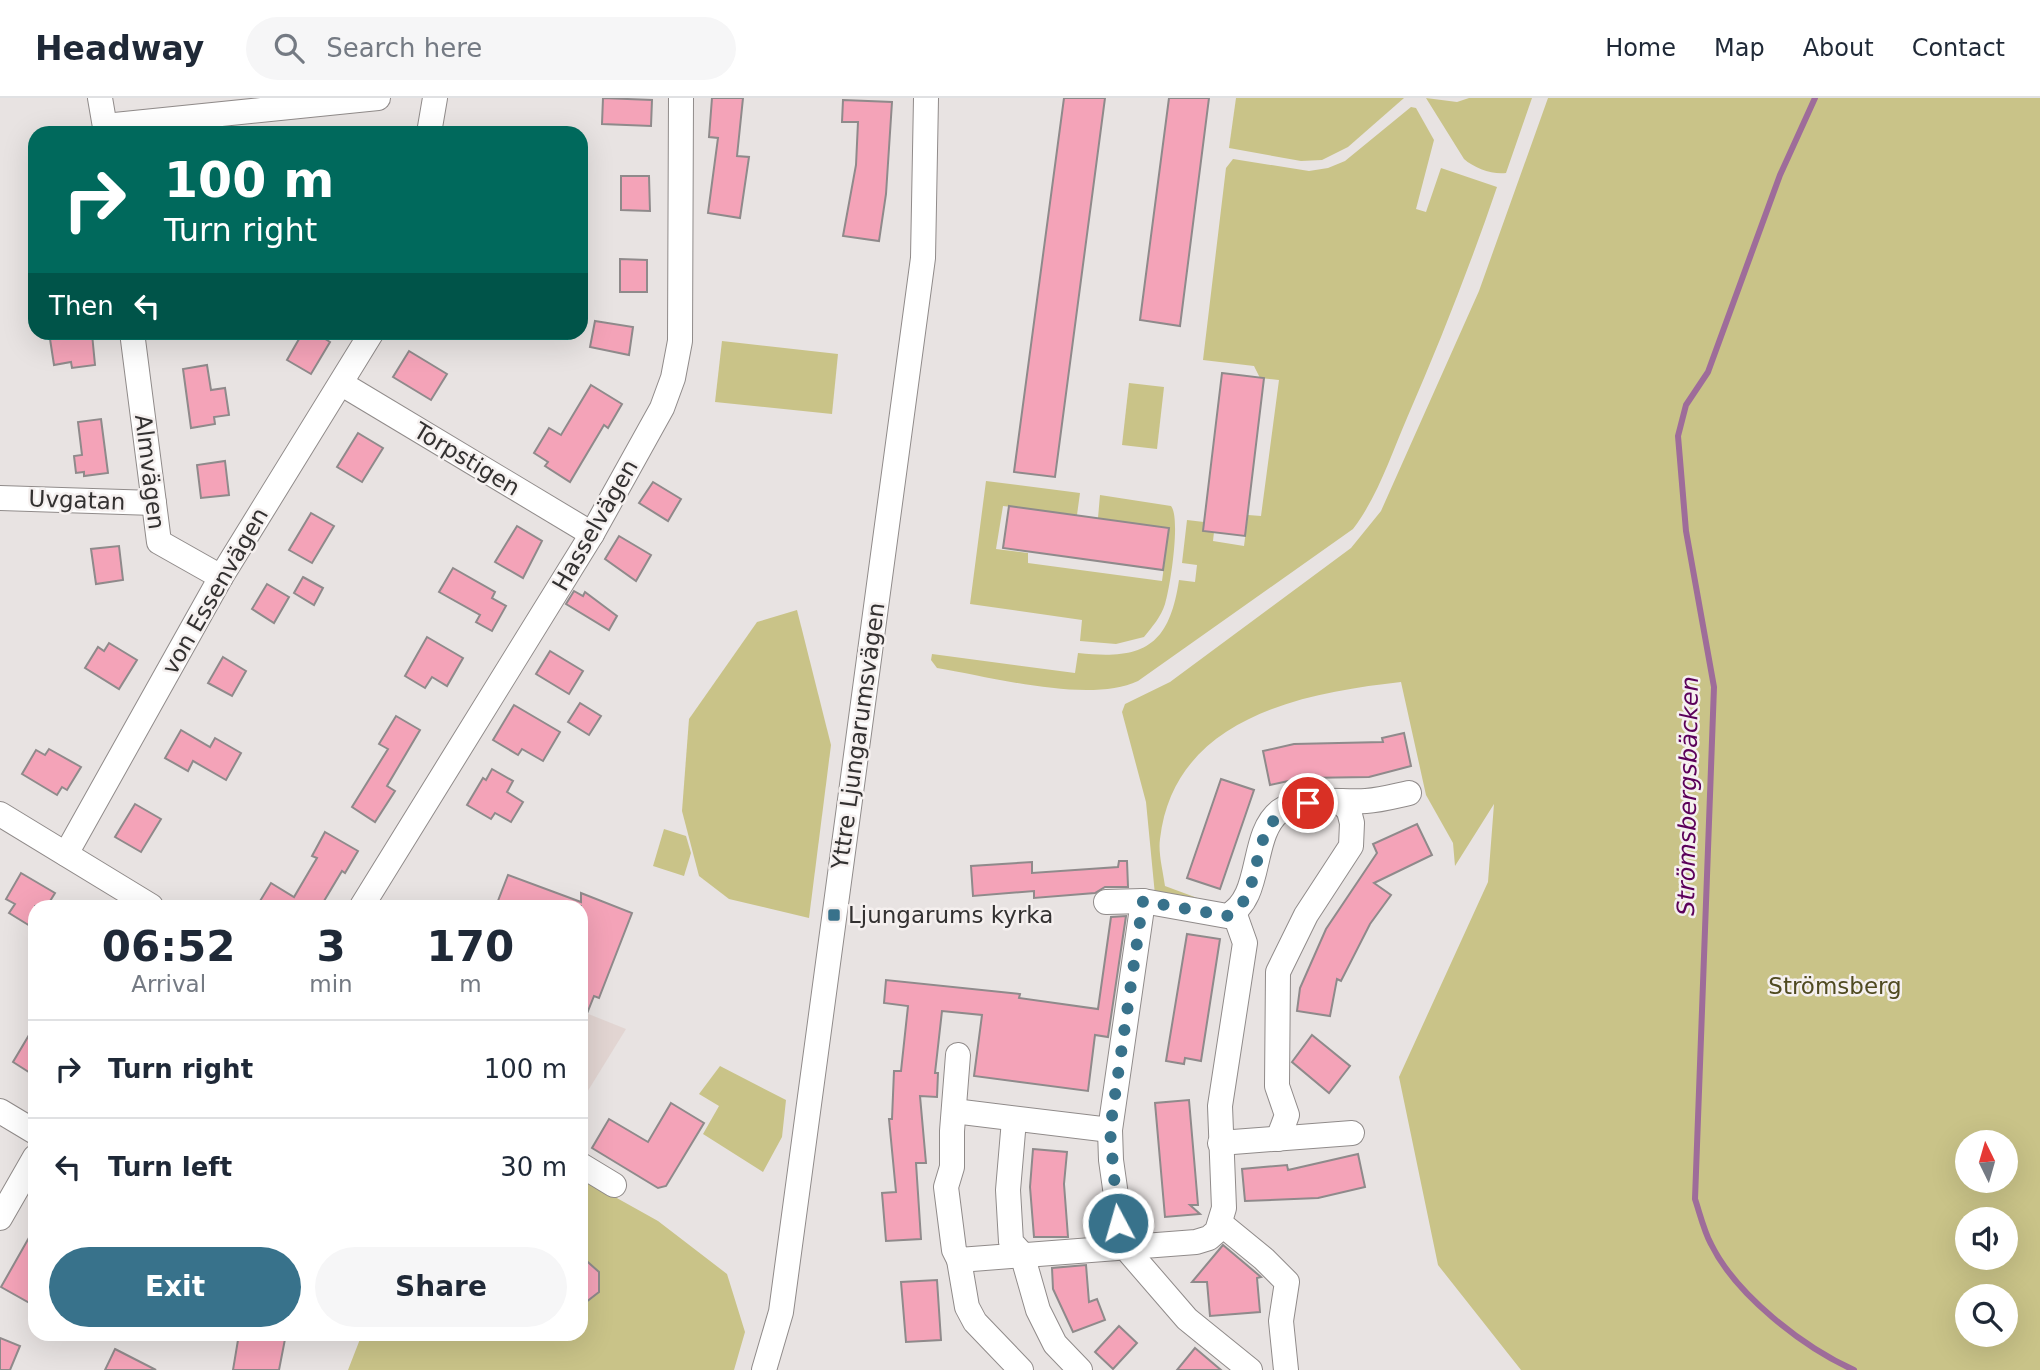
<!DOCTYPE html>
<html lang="en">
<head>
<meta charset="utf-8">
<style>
	:root { --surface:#fff; --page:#f6f6f7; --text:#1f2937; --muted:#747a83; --line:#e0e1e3; --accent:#38728b }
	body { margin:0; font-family:"DejaVu Sans",sans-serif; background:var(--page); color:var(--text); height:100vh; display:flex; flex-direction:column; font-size:26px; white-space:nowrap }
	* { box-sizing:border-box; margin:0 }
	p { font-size:23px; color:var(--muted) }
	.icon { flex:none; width:38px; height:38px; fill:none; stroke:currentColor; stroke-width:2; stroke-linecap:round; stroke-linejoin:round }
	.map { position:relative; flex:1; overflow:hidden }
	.panel { position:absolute; left:28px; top:802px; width:560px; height:441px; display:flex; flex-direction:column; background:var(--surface); border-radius:21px; box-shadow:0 7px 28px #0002 }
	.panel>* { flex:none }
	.top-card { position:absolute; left:28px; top:28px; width:560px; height:214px; border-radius:21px; box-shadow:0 7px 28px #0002; background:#00695c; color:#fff; overflow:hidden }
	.needle { width:46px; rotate:355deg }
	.tools { position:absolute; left:1955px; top:1032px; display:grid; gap:14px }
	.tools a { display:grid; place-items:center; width:63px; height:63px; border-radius:50%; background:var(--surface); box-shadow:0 7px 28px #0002; font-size:35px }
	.pin { position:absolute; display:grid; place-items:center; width:60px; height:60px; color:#fff; margin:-30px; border:4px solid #fff; border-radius:50%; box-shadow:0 2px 7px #0007 }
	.me { position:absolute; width:77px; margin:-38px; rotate:354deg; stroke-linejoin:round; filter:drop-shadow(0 0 5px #0008) }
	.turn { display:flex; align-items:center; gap:24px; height:147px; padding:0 21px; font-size:32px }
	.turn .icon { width:91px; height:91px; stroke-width:2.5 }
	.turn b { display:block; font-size:49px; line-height:60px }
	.then { display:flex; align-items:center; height:66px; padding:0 21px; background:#0003; gap:14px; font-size:26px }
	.eta { display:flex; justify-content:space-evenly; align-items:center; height:119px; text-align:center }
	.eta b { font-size:42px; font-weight:800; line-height:49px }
	.button { display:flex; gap:14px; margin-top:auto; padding:14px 21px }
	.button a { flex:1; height:80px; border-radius:42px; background:var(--accent); color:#fff; font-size:28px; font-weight:800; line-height:80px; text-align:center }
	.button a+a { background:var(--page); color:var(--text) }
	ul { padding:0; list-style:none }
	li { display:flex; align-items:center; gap:21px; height:98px; padding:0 21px; border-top:2px solid var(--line) }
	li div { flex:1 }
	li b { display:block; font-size:26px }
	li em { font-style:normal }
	header { display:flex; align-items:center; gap:42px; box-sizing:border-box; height:98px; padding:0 35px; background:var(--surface); border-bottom:2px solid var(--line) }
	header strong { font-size:33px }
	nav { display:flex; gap:38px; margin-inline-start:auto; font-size:24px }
	.search { width:490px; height:63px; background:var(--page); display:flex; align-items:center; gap:18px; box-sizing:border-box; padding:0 24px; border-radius:38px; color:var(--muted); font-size:26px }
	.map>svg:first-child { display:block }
	.built { fill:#e2d5d2 }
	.green { fill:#c9c388; fill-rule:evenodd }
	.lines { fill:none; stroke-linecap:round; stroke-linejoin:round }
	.stream { stroke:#9e6c9a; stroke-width:6 }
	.building { fill:#f4a3b8; stroke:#8f8a8b; stroke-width:2 }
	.minor-casing { stroke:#908b8a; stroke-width:26 }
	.minor { stroke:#fff; stroke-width:24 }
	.route { stroke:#38728b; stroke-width:12; stroke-dasharray:0 21.6 }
	.poi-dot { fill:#38728b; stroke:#f5f0ef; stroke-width:2.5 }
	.labels { text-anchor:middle; stroke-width:5; stroke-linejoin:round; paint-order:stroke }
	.street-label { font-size:23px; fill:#333131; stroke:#f5f0ef }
	.poi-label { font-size:23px; fill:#333131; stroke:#f5f0ef; text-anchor:start }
	.park-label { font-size:23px; fill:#4f4a20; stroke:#f5f0ef }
	.water-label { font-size:24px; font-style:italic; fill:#5b0059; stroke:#f5f0ef }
</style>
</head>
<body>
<header>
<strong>Headway</strong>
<div class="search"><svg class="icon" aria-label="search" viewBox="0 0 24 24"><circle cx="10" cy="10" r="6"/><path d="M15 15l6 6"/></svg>Search here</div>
<nav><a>Home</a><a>Map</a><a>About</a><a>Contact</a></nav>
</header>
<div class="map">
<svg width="2040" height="1272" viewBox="0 0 2040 1272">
	<rect width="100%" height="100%" fill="#e8e3e2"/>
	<!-- built -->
	<polygon class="built" points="581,913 626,931 581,1004"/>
	<!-- green -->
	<g class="green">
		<polygon points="1236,0 1404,0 1348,49 1322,62 1301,63 1229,50"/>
		<path d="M 1426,0 L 1457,4 L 1469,0 L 1532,0 L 1506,75 C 1493,77 1474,70 1464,61 Z"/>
		<path d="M 1548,0 L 2040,0 L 2040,1272 L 1521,1272 L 1438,1167 L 1399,979 L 1488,784 L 1494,706 L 1455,768 L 1453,745 L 1426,697 L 1401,584 C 1301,595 1174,620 1160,741 C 1158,755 1163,773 1165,788 L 1200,801 L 1231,807 L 1155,797 L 1146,704 L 1122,614 L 1125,606 L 1170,584 L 1351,450 L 1381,413 L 1479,193 ZM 1967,1045 L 2006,1045 L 2006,1083 L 1967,1083 ZM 1967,1122 L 2006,1122 L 2006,1160 L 1967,1160 ZM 1967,1199 L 2006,1199 L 2006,1237 L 1967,1237 Z"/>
		<path d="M 1411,9 L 1416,10 L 1434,42 L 1416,111 L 1426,114 L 1441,70 L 1497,89 C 1470,168 1440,244 1407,320 C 1391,357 1378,398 1353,431 L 1138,583 C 1089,606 992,579 937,570 L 931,562 L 932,556 L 1075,575 L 1078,555 C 1143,562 1169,549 1179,482 L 1195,484 L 1197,467 L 1182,465 L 1187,422 L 1204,424 L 1214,434 L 1213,443 L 1244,448 L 1248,417 L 1261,418 L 1279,282 L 1260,280 L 1254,268 L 1203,262 L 1226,70 L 1233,61 L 1309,73 L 1328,70 L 1345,63 Z"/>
		<polygon points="722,243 838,256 832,316 715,304"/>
		<polygon points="1129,285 1164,289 1157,351 1122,347"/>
		<path d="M 986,383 L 1080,395 L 1077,417 L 1003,408 L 996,451 L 1028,455 L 1028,465 L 1162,483 L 1169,430 L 1098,420 L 1100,397 L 1171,408 C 1181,420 1170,490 1165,506 C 1161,519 1152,529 1144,539 L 1116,546 L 1080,543 L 1082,522 L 970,506 Z"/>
		<polygon points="797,512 831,647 809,820 729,801 699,778 682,713 689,621 757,524"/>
		<polygon points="664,731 686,738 691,755 684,778 653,768"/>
		<polygon points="720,968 786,1002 782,1039 763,1074 703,1036 719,1008 699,996"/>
		<polygon points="581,1080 658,1123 727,1176 745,1234 734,1272 348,1272 362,1236 581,1236"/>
	</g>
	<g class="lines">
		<!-- stream -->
		<path class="stream" d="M 1815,0 L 1780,77 L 1708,274 L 1686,307 L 1678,338 L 1686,433 L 1714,589 L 1695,1101 C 1700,1116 1704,1133 1711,1146 C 1736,1197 1803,1249 1854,1272"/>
	</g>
	<!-- building -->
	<g class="building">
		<polygon points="603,0 652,2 651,28 602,26"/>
		<polygon points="712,0 743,0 737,58 749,59 740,120 708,115 718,40 709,39"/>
		<polygon points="1064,0 1105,0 1055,379 1014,374"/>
		<polygon points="1169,0 1209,0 1180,228 1140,222"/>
		<polygon points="843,2 892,4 886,96 879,143 843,138 856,67 858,24 842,24"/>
		<polygon points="621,78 649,78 650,113 621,112"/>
		<polygon points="620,161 647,162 647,194 620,194"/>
		<polygon points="595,223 633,229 629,257 590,249"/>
		<polygon points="303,234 314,234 330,244 311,276 287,262"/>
		<polygon points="92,236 95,267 72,270 71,264 54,267 50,241"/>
		<polygon points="409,253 447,276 431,302 393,279"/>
		<polygon points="207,267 211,292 225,290 229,317 214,319 215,326 191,330 183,271"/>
		<polygon points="1222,275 1264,280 1245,438 1203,433"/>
		<polygon points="591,287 622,306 608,330 604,327 570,384 545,368 548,364 534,355 549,330 561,337"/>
		<polygon points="101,321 108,375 84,378 84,374 76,375 74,358 82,357 78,324"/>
		<polygon points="358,335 383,350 362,384 337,369"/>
		<polygon points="225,363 229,397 201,400 197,367"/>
		<polygon points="653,384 681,401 668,423 639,405"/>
		<polygon points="1009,408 1169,430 1163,472 1003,450"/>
		<polygon points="311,415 334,428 312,465 289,452"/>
		<polygon points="517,428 542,443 523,480 495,464"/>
		<polygon points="619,438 651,457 636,483 605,461"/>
		<polygon points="119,448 123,482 96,486 91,451"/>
		<polygon points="453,470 495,494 492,500 506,508 492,533 476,524 480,517 439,494"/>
		<polygon points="303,479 323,490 314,507 294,495"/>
		<polygon points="267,486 289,499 274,525 252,511"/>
		<polygon points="574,493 583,498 585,494 617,518 609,532 566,506"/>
		<polygon points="427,539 463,560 447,588 432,579 425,590 405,578"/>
		<polygon points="109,545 137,562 119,591 85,570 98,549 104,553"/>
		<polygon points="550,553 583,573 569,596 536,576"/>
		<polygon points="223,559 246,573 232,598 208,585"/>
		<polygon points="580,605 601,618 589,637 568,624"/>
		<polygon points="514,607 560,634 543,663 522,651 518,657 493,642"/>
		<polygon points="396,618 420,632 387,688 395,693 375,724 352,709 388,651 379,646"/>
		<polygon points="181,632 210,649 215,640 241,655 226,682 193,663 188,673 165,660"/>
		<polygon points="1404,635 1411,668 1369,679 1302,680 1270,687 1263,653 1294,646 1383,644 1382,640"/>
		<polygon points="49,651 81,669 67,692 62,689 57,697 22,676 36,652 45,657"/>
		<polygon points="492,671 513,683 507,694 523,704 511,724 495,715 491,721 467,707 483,680 486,682"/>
		<polygon points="1221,681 1254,692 1220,791 1187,780"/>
		<polygon points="135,706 161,721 141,754 115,739"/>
		<polygon points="1417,726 1432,757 1374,785 1391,797 1370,826 1341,883 1337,881 1330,918 1297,913 1300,890 1326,831 1377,755 1373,746"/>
		<polygon points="325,734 358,753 345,775 342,773 321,808 257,808 271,785 294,799 317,760 312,758"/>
		<polygon points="1119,763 1127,763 1128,789 1105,789 1095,795 1034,800 1034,793 973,798 971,768 1032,764 1032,775 1118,769"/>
		<polygon points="21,775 55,795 47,808 35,808 35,831 9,815 15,806 6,801"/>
		<polygon points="508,777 581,804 581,795 632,815 599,900 594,898 582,928 581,808 496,808"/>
		<polygon points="1126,818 1108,939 1095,937 1088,993 974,978 982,917 942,913 935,975 938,975 937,999 920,998 926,1065 916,1065 921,1141 886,1143 882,1095 896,1094 889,1021 892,1021 894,973 901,973 908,908 884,905 886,882 1020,896 1019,900 1098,911 1111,819"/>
		<polygon points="1187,836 1220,841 1201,963 1185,960 1184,966 1166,963"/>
		<polygon points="35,927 35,978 13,964"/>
		<polygon points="1312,937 1350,968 1329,995 1292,964"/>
		<polygon points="1189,1002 1198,1107 1190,1107 1200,1116 1165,1119 1155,1005"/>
		<polygon points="671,1005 704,1025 666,1088 658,1090 592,1050 609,1021 648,1044"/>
		<polygon points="1033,1051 1067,1054 1064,1086 1068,1139 1034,1139 1030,1089"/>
		<polygon points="1358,1056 1365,1089 1318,1100 1245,1103 1242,1071 1287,1067 1288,1072"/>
		<polygon points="35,1129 35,1208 1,1189"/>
		<polygon points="1223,1147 1261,1179 1257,1180 1260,1214 1210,1218 1207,1184 1192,1184"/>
		<polygon points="581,1158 599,1174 599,1194 581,1208"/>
		<polygon points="1086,1167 1089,1204 1097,1201 1105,1222 1073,1234 1053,1191 1052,1170"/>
		<polygon points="937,1182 941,1242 906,1244 901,1184"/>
		<polygon points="1119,1228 1137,1245 1113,1271 1095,1254"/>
		<polygon points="239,1236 286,1236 279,1272 233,1272"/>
		<polygon points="0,1240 20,1248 10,1272 0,1272"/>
		<polygon points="1195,1250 1221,1272 1177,1272"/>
		<polygon points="115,1251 156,1272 105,1272"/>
	</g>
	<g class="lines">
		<!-- minor casing -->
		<g class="minor-casing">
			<g id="minor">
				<polyline points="100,0 106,35"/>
				<polyline points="105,28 378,0"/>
				<polyline points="429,35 435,0"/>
				<polyline points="132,234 159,444 221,479"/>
				<polyline points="342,286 592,436"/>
				<polyline points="0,400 154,405"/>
				<polyline points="0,716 151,808"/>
				<polyline points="66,756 221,479 372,234"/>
				<polyline points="1143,803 1110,1032 1111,1062 1123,1147 1187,1221 1250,1272"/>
				<path d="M 1106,804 L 1143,803 L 1227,818 C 1264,800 1249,737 1280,713 C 1302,697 1341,705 1366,703 C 1381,702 1395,698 1409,695"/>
				<polyline points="362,808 592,436 662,310 673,280 680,243 681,0"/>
				<polyline points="958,957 952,1033 952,1069 946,1089 954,1152 959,1162 967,1209 975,1224 1021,1272"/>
				<polyline points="0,1013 35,1034"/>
				<polyline points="954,1013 1110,1032"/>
				<polyline points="1014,1022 1008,1092 1011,1144 1022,1156 1038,1212 1055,1246 1080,1272"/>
				<polyline points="1278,1041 1287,1017 1277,988 1278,874 1306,817 1351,748 1352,725 1349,713 1340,703"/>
				<polyline points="1220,1045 1352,1035"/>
				<polyline points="581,1067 614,1087"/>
				<polyline points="0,1120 35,1059"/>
				<polyline points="1220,1125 1264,1161 1287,1184 1281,1223 1286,1272"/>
				<polyline points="959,1162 1196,1144 1209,1140 1217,1133 1224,1110 1220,1008 1245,845 1234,814"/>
				<polyline points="764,1272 781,1214 923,160 926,0"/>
			</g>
		</g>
		<!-- minor -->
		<use href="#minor" class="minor"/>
	</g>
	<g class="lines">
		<!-- route -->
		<path class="route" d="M 1118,1125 L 1110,1032 L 1143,803 L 1227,818 C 1272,796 1239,715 1308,705"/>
	</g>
	<!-- markers -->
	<rect class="poi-dot" x="827" y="810" width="14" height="14" rx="3.5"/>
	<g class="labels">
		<!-- street labels -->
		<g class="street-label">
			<text transform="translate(467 361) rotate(31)" y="8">Torpstigen</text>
			<text transform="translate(150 374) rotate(83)" y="8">Almvägen</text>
			<text transform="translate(77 402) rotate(2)" y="8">Uvgatan</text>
			<text transform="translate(595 427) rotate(-60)" y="8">Hasselvägen</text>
			<text transform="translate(215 493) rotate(-60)" y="8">von Essenvägen</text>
			<text transform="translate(858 638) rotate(-82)" y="8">Yttre Ljungarumsvägen</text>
		</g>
		<!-- poi labels -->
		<g class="poi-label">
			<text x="848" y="825">Ljungarums kyrka</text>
		</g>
		<!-- park labels -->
		<g class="park-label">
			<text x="1835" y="896">Strömsberg</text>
		</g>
		<!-- water labels -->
		<g class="water-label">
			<text transform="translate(1688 698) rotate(-89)" y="8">Strömsbergsbäcken</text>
		</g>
	</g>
</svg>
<div class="tools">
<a><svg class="needle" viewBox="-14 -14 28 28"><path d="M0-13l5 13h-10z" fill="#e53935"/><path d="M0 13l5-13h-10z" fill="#747a83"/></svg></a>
<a><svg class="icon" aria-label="sound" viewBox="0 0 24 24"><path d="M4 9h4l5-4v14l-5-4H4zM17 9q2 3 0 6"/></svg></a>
<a><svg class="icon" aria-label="search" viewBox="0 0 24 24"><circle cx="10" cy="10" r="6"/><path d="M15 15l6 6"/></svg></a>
</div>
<div class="pin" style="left:1308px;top:705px;background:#d93025"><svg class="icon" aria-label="arrive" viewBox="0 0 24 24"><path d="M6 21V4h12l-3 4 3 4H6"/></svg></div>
<svg class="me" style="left:1118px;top:1125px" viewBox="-20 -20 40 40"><circle r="17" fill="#38728b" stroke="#fff" stroke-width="3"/><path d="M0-11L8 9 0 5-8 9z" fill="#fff"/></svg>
<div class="top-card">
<div class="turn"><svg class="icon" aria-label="right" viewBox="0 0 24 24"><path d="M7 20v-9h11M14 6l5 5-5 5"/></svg><div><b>100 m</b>Turn right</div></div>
<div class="then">Then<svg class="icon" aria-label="left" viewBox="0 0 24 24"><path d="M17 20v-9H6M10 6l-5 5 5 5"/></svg></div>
</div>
<section class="panel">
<div class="eta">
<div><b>06:52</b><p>Arrival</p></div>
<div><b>3</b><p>min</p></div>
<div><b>170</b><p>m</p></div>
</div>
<ul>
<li><svg class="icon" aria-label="right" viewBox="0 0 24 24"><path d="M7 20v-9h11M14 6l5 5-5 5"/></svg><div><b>Turn right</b></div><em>100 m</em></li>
<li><svg class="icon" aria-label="left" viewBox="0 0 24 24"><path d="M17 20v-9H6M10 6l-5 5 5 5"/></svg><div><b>Turn left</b></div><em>30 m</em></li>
</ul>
<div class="button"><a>Exit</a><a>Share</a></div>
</section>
</div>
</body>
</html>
